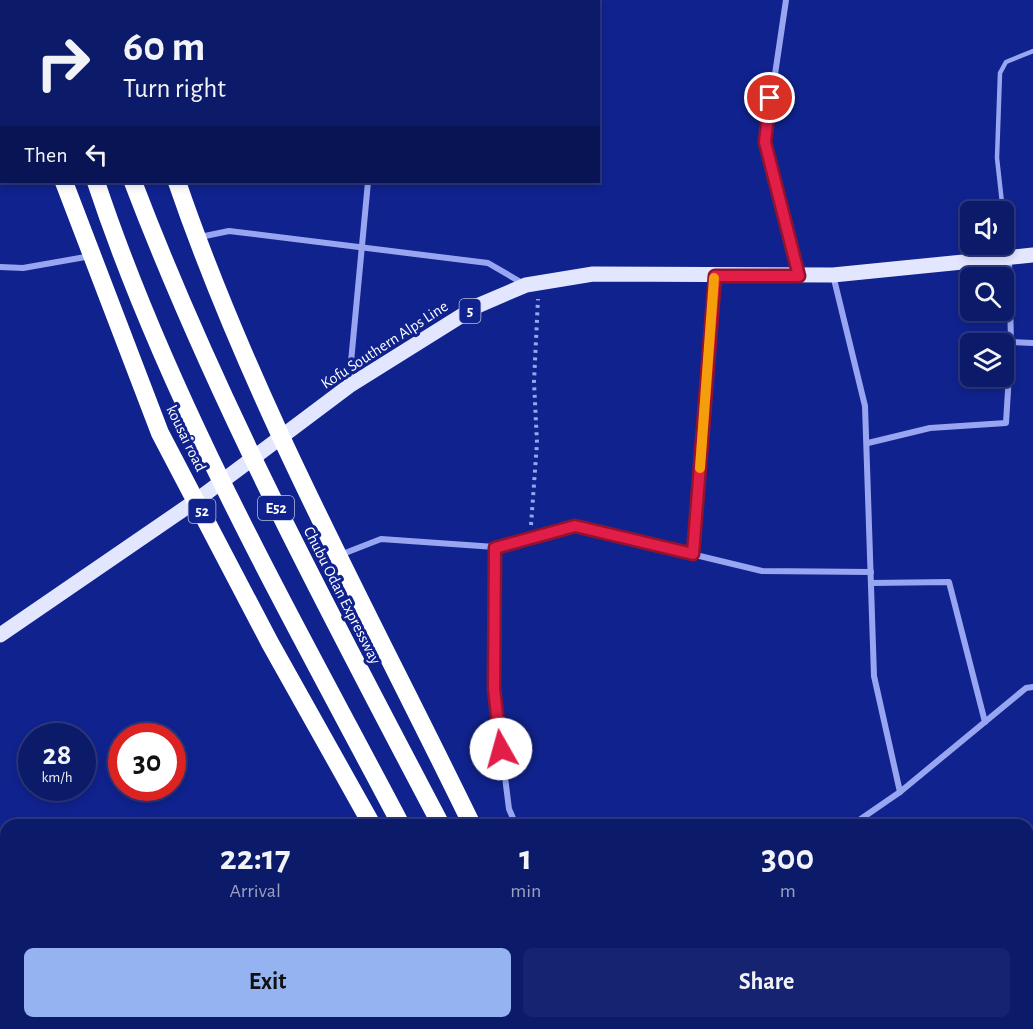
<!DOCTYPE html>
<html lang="en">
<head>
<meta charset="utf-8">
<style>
	:root { --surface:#0c1a6a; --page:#152370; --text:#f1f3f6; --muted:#9aa1c1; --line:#2c387e; --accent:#95b2f1 }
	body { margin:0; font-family:"Alegreya Sans",sans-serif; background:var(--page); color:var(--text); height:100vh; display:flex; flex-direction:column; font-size:22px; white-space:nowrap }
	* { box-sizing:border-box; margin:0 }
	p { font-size:20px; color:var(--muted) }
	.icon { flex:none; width:33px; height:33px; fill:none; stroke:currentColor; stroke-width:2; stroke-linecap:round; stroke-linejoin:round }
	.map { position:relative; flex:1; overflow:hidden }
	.side { position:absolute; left:0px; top:819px; width:1034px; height:210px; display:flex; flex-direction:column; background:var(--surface); border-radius:18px 18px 0 0; box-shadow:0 3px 9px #0003,0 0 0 2px var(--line) }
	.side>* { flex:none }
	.banner { position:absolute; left:0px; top:0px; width:600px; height:183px; box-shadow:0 3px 9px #0003,0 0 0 2px var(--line); background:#0c1a6a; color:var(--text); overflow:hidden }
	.tools { position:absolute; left:960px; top:201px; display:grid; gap:12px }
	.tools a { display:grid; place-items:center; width:54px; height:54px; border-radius:9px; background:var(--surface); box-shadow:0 3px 9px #0003,0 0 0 2px var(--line); font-size:30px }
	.speed { position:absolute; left:18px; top:723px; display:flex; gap:12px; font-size:30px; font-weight:700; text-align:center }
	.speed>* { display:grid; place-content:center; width:78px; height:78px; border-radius:50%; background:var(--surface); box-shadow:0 3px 9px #0003,0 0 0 2px var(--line); line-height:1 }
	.speed small { font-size:15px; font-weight:400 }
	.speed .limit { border:9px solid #d22; background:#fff; color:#111 }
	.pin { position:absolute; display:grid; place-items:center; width:51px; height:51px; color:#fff; margin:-26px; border:3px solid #fff; border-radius:50%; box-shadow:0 2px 6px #0007 }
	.me { position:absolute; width:66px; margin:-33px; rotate:353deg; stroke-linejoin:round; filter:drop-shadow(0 0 4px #0008) }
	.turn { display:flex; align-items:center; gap:21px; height:126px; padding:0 24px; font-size:27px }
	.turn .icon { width:78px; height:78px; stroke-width:2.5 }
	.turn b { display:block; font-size:42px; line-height:51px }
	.then { display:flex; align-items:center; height:57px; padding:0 24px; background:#0003; gap:12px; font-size:22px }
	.eta { display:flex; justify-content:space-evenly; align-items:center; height:102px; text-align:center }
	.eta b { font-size:36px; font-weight:700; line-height:42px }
	.action { display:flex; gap:12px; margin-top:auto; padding:12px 24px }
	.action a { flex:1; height:69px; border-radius:9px; background:var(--accent); color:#111; font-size:24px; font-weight:700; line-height:69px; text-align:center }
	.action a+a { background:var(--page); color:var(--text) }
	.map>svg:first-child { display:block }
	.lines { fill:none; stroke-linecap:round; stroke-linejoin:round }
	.path { stroke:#98a6f2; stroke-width:4; stroke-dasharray:3 4.5; stroke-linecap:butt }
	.lane { stroke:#98a6f2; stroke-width:4.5 }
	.street { stroke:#98a6f2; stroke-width:6 }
	.primary { stroke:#e3e6ff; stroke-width:15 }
	.highway { stroke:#fff; stroke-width:18 }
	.highway-bridge { stroke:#fff; stroke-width:18 }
	.route-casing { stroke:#92132f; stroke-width:15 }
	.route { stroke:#e11d48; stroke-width:10 }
	.slow { stroke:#f59e0b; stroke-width:10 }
	.labels { text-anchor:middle; stroke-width:6; stroke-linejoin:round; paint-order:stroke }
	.shield { fill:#10228d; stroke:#b7bddd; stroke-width:1.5 }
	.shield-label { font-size:15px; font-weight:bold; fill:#fff }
	.street-label { font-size:16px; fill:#fff; stroke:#10228d }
</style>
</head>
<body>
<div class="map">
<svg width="1033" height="1029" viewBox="0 0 1033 1029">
	<rect width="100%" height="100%" fill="#10228d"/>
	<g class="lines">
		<!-- path -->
		<g class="path">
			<polyline points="531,525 537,443 534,382 538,299"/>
			<polyline points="600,1023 602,1029"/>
			<polyline points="611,1023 614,1029"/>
		</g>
		<!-- lane -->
		<g class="lane">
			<polyline points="1003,212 997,158 1000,73 1006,62 1033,51"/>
			<polyline points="1004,215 1008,256"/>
			<polyline points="693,554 715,276"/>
		</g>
		<!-- street -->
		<g class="street">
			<polyline points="786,0 765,142 798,273"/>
			<polyline points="384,2 384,0"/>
			<polyline points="200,237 229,231 488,263 524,284"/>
			<polyline points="0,267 23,268 91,256"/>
			<polyline points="833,275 865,406 874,676 900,792"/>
			<polyline points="1011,342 1033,343"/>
			<polyline points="349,383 368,182"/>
			<polyline points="868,443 930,428 1006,423 1011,342 1009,259"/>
			<polyline points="495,547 494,689 509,809 516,825"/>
			<polyline points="340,555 381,539 495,547 575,526 762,571 871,572"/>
			<polyline points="871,583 949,582 985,722"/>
			<polyline points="852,825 900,792 1026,688 1033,687"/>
			<polyline points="0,1005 6,1006"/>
			<polyline points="111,1023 148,1029"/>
			<polyline points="652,1023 654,1029"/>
			<polyline points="291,1029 293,1023"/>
			<polyline points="828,1029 841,1026 911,1025 1014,1029"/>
		</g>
		<!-- primary -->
		<polyline class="primary" points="0,635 197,500 349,386 477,306 526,285 593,274 833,275 1033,255"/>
		<!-- highway -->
		<g class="highway">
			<polyline points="9,0 9,2"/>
			<polyline points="39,0 39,2"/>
			<polyline points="76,0 76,2"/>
			<polyline points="117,0 117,2"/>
			<polyline points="64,182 160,433 270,643 372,825"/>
			<path d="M 177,182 C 254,406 369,613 472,825"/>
			<polyline points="483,1023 485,1029"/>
			<polyline points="503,1023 506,1029"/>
			<polyline points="543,1023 546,1029"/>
			<polyline points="568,1023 571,1029"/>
		</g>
		<!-- highway-bridge -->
		<g class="highway-bridge">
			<path d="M 96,182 C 171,407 291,616 401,825"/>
			<path d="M 133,182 C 218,405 330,614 441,825"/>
		</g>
	</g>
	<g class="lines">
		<!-- route casing -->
		<g class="route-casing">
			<polyline id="route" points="501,749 494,689 495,548 575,526 693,554 715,276 799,276 765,142 770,98"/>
		</g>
		<!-- route -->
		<use href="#route" class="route"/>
		<!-- slow -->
		<polyline class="slow" points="700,468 714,278"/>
	</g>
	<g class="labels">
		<!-- shield labels -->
		<g class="shield">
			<rect x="459.5" y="299" width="21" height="24" rx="4.5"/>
			<rect x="258" y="496" width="36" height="24" rx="4.5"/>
			<rect x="188.5" y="499" width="27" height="24" rx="4.5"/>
		</g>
		<g class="shield-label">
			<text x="470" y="316">5</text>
			<text x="276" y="513">E52</text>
			<text x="202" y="516">52</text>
		</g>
		<!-- street labels -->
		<g class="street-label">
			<text transform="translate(384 344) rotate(-33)" y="6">Kofu Southern Alps Line</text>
			<text transform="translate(187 438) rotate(64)" y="6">kousai road</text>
			<text transform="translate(343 595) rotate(63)" y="6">Chubu Odan Expressway</text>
		</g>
	</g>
</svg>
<div class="tools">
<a><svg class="icon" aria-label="sound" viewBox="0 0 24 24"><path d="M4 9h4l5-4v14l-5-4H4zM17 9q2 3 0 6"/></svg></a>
<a><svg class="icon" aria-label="search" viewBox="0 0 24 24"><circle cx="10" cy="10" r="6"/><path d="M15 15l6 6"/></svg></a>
<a><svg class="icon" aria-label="layers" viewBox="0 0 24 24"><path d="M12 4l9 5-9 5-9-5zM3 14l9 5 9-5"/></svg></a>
</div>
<div class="speed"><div>28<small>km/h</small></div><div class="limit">30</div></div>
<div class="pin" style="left:770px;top:98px;background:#d93025"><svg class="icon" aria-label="arrive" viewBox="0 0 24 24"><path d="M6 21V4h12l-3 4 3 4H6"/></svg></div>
<svg class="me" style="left:501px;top:749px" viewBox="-20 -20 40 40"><circle r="19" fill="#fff"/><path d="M0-13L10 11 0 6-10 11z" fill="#e11d48"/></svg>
<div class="banner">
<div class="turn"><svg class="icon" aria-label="right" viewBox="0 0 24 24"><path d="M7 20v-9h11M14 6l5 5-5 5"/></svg><div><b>60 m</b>Turn right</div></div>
<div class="then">Then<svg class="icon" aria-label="left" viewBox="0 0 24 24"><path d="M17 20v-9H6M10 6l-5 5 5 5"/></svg></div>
</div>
<section class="side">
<div class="eta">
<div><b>22:17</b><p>Arrival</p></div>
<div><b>1</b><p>min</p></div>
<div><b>300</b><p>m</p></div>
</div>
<div class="action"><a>Exit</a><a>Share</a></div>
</section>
</div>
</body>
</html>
